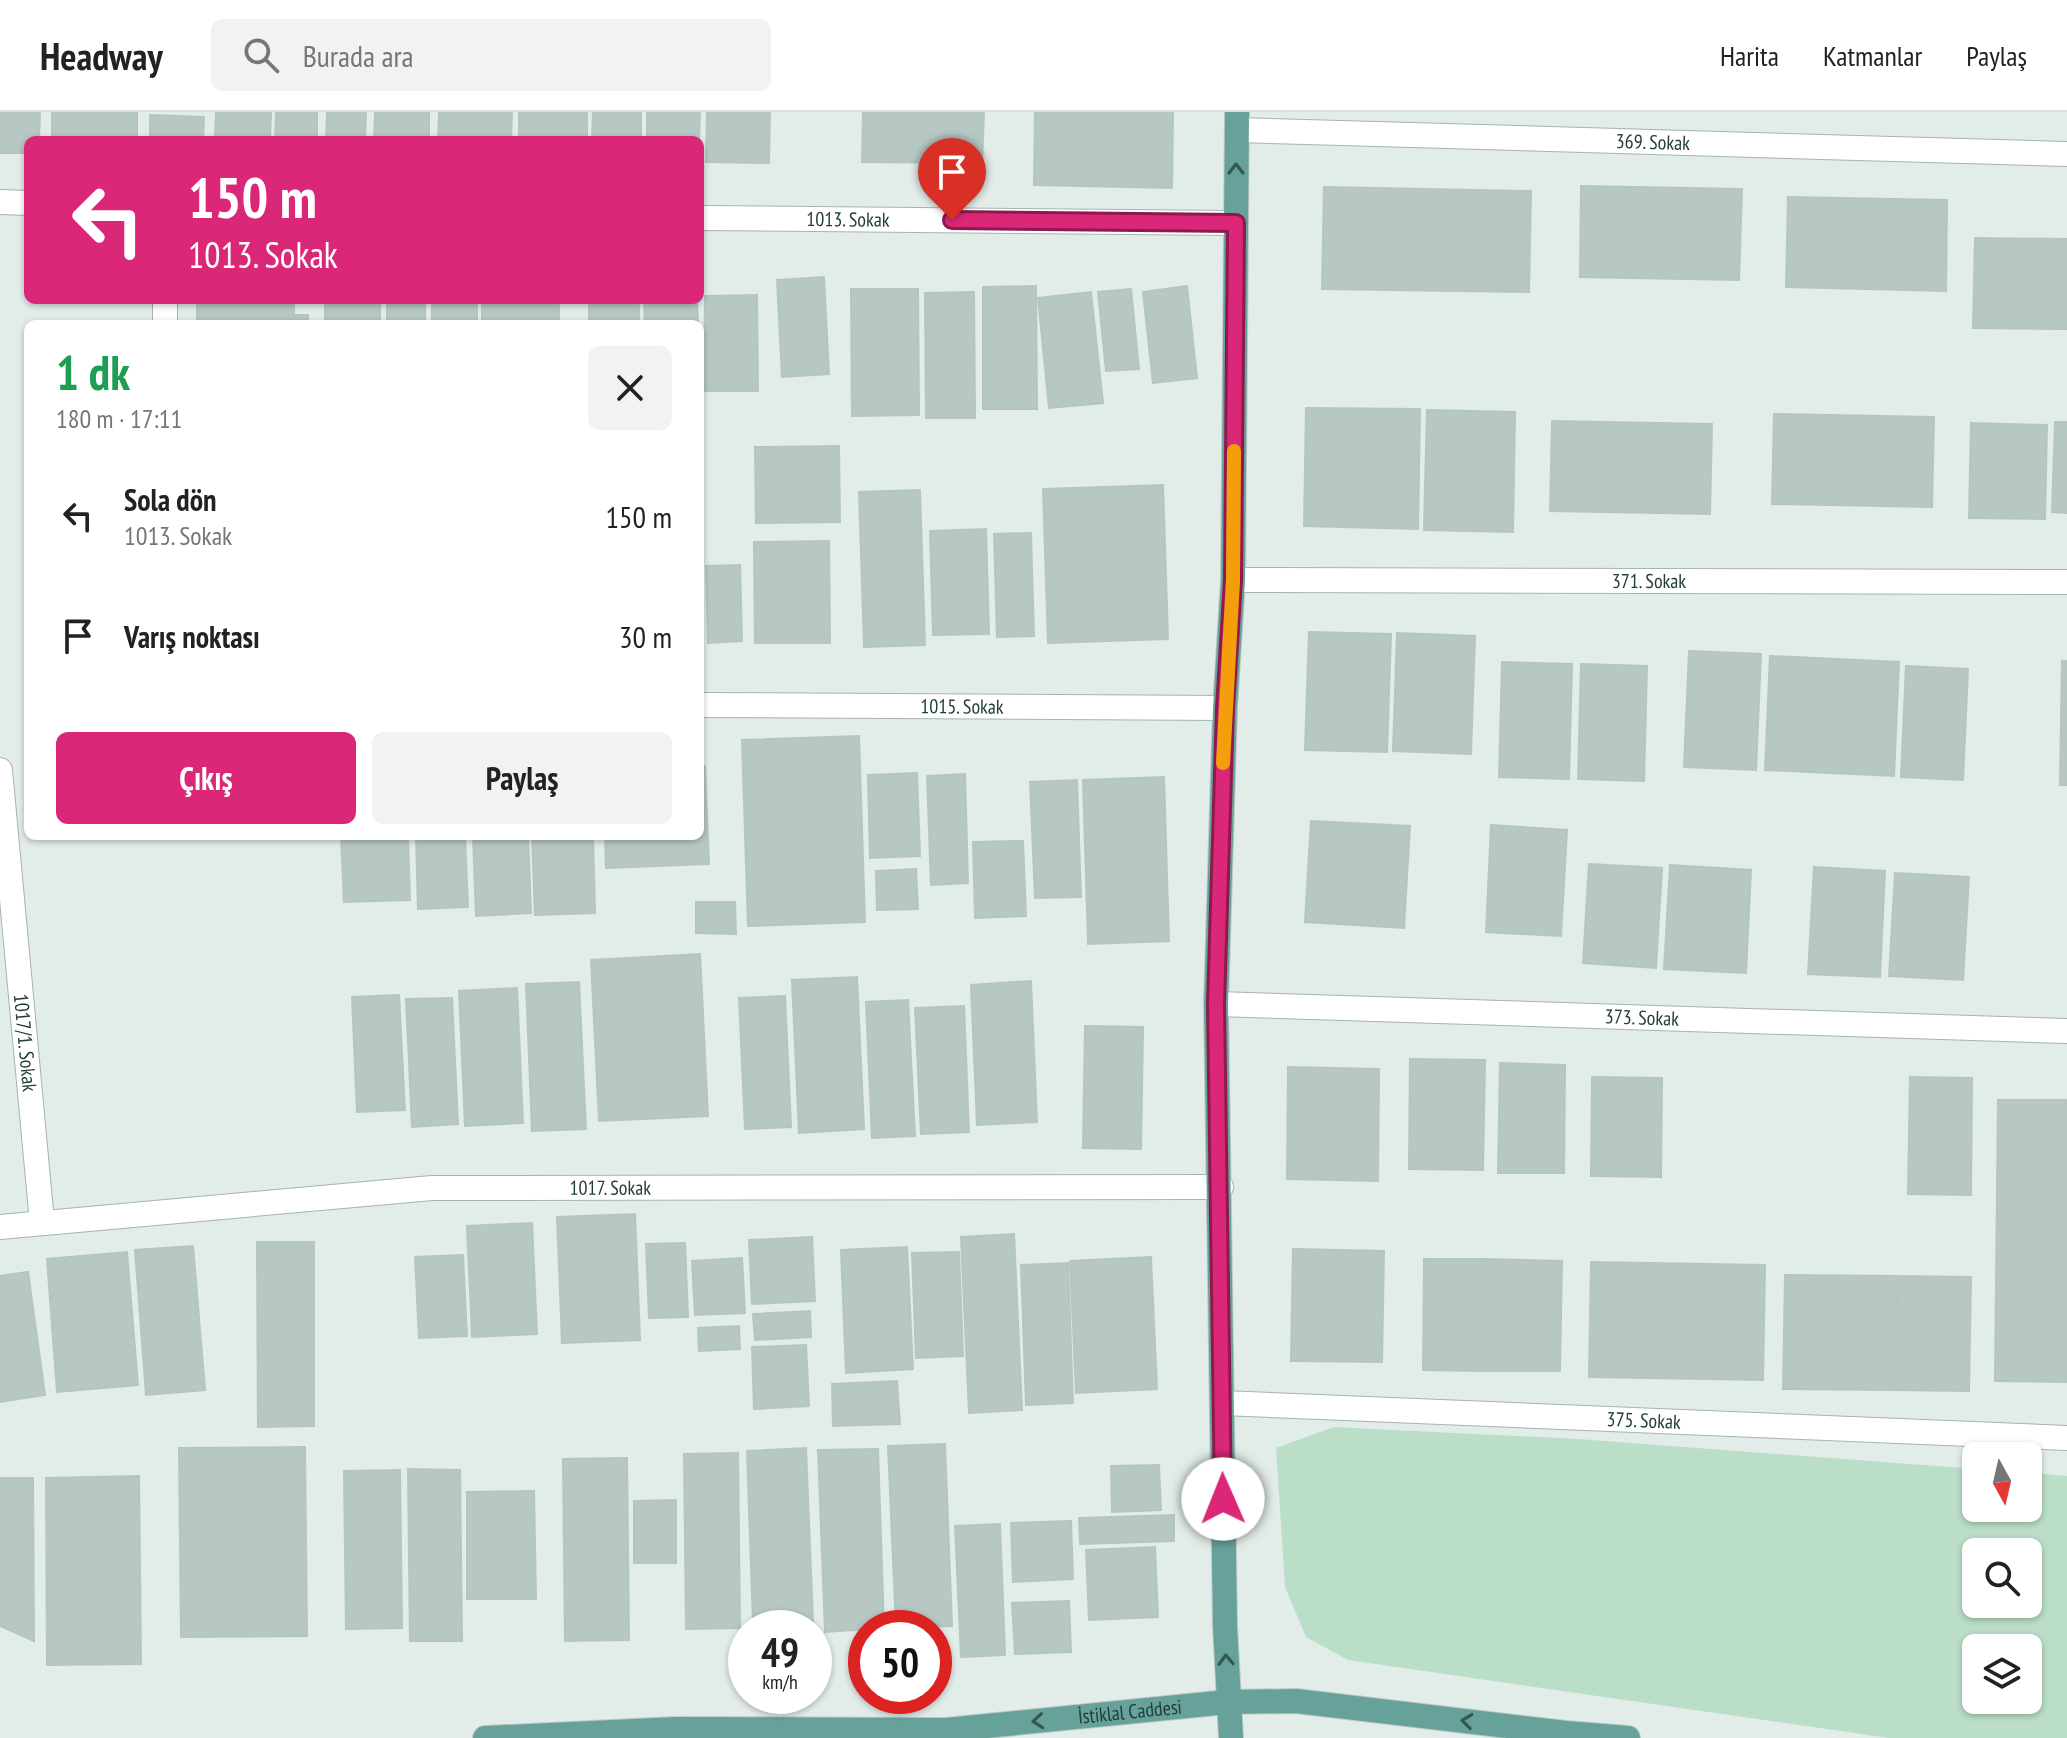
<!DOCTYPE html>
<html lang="tr">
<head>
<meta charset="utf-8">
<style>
	:root { --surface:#fff; --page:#f2f2f2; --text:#222; --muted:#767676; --line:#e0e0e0; --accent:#db2777 }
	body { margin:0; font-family:"PT Sans Narrow",sans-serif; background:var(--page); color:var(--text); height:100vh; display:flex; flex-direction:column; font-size:30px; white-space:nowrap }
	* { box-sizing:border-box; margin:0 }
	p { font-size:26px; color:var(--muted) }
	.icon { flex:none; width:44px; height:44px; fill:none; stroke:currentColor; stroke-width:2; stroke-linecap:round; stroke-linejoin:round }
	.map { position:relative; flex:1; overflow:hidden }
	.side { position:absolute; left:24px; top:208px; width:680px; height:520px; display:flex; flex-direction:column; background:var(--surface); border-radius:12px; box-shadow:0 2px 6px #0004 }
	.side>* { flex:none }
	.top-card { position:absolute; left:24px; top:24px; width:680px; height:168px; border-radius:12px; box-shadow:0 2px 6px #0004; background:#db2777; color:#fff; overflow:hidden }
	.needle { width:52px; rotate:172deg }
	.buttons { position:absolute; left:1962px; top:1330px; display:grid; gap:16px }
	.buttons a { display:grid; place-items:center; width:80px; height:80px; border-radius:12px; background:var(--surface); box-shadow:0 2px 6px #0004; font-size:40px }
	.speed { position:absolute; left:728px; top:1498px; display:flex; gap:16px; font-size:40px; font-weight:700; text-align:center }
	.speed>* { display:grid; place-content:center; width:104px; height:104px; border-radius:50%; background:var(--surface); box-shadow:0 2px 6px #0004; line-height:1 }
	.speed small { font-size:20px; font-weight:400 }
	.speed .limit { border:12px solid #d22; background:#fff; color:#111 }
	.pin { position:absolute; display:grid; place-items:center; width:68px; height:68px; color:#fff; margin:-82px -34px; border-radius:50% 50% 50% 0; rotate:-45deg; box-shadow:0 0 8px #0007 }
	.pin .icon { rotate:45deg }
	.me { position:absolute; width:88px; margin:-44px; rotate:359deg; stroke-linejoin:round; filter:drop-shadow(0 0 6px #0008) }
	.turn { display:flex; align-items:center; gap:28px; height:168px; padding:0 32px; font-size:36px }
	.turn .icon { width:104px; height:104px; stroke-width:2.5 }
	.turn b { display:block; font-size:56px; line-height:68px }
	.round { display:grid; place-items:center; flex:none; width:84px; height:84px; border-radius:12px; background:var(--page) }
	.headline { display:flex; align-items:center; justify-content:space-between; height:136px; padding:0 32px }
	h1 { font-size:48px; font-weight:800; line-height:60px; color:#1e9e55 }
	.primary-button { display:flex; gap:16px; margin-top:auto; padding:16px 32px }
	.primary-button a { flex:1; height:92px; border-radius:12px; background:var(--accent); color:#fff; font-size:32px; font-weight:800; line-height:92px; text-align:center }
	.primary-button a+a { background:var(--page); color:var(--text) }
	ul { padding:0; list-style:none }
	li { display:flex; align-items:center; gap:24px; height:120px; padding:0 32px }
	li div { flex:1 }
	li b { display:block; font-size:30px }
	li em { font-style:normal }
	header { display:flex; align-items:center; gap:48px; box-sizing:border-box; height:112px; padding:0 40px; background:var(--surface); border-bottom:2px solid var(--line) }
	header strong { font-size:38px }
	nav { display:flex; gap:44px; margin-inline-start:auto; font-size:28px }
	.search { width:560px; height:72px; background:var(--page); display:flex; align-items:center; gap:20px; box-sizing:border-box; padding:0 28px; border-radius:12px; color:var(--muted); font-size:30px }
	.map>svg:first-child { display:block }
	.green { fill:#bbdec9; fill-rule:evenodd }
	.building { fill:#b7c7c3; stroke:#b5c6c1; stroke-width:2 }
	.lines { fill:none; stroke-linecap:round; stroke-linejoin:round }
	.minor-casing { stroke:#a5b4b1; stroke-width:26 }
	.major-casing { stroke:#c1c9c8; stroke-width:26 }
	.minor { stroke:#fff; stroke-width:24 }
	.major { stroke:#67a29a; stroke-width:24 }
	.oneway { stroke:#335752 }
	.route-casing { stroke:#8e194d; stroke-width:20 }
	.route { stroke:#db2777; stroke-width:14 }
	.slow { stroke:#f59e0b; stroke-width:14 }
	.labels { text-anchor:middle; stroke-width:6; stroke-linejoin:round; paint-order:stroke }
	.street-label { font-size:20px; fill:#223e3a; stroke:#f3f9f7 }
</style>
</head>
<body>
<header>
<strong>Headway</strong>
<div class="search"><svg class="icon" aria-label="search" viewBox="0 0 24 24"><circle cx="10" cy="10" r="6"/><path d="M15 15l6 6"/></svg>Burada ara</div>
<nav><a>Harita</a><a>Katmanlar</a><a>Paylaş</a></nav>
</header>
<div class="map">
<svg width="2067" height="1626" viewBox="0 0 2067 1626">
	<rect width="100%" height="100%" fill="#e2ece9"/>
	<!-- green -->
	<path class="green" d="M 1334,1315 L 1578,1327 L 1976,1357 L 1976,1396 L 2028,1396 L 2028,1361 L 2067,1364 L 2067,1626 L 1889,1626 L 1348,1548 L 1306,1525 L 1285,1475 L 1276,1336 ZM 1976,1440 L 2028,1440 L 2028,1492 L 1976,1492 ZM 1976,1536 L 2028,1536 L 2028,1588 L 1976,1588 Z"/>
	<!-- building -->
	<g class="building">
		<polygon points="0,0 40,0 39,28 28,28 28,41 0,41"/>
		<rect x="52" y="0" width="85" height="28"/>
		<polygon points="216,0 271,0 270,28 215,28"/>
		<polygon points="276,0 317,0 317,28 275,28"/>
		<polygon points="327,0 366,0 365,28 326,28"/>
		<polygon points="375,0 429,0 429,28 374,28"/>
		<polygon points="439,0 512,0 511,28 438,28"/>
		<rect x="519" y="0" width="68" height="28"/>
		<polygon points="593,0 641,0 641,28 592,28"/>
		<polygon points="647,0 700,0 699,28 647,28"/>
		<polygon points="707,0 770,0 769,51 706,50"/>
		<polygon points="863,0 984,0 982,51 862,50"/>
		<polygon points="1035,0 1173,0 1172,76 1034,73"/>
		<polygon points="150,3 204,5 203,28 150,28"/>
		<polygon points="1581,74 1742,77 1739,168 1580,165"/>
		<polygon points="1324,75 1531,79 1529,180 1322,177"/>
		<polygon points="1788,85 1947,88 1946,179 1786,175"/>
		<polygon points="1975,126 2067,127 2067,217 1973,216"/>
		<polygon points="824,165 829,262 782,265 777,168"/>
		<polygon points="1036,174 1037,297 983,297 983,175"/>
		<polygon points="1187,174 1197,266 1153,271 1143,180"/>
		<polygon points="851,177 918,177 919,303 852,304"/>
		<polygon points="1131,177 1139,257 1106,259 1098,180"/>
		<polygon points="974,180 975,306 926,306 925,181"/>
		<polygon points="1091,180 1103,291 1049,296 1038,186"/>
		<polygon points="757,183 758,279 704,279 705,184"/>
		<polygon points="197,188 294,188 294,203 308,203 308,212 197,212"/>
		<rect x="325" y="188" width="55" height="24"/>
		<rect x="387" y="188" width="38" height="24"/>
		<rect x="432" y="188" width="45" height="24"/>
		<rect x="482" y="188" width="77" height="24"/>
		<rect x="589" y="188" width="50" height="24"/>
		<polygon points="644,188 697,188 698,212 645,212"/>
		<polygon points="1306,296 1420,297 1418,417 1304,414"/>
		<polygon points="1427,298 1515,300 1513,420 1424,418"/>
		<polygon points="1774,302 1934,305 1932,395 1772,392"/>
		<polygon points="1552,309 1712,312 1710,402 1550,399"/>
		<polygon points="2055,310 2067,310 2067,401 2052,400"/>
		<polygon points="1971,311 2047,313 2045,407 1969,406"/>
		<polygon points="839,334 840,410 756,411 755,335"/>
		<polygon points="1163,373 1168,527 1048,531 1043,377"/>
		<polygon points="920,378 925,533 864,535 859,380"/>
		<polygon points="986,417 989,522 933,523 930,419"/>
		<polygon points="1031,421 1034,524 997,525 994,422"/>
		<polygon points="829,429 830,531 755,531 754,430"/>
		<polygon points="740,453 742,529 708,531 706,454"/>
		<polygon points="1309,520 1391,522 1387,640 1305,638"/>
		<polygon points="1397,521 1475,524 1471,642 1393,639"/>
		<polygon points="1689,539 1761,542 1756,658 1684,655"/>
		<polygon points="1770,544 1899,550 1894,664 1765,658"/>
		<polygon points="2062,549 2067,549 2067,673 2060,673"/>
		<polygon points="1502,550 1572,552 1569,667 1499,665"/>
		<polygon points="1581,552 1647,554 1644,669 1578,667"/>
		<polygon points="1906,554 1968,557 1963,668 1901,665"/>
		<polygon points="859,624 865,810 748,814 742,628"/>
		<polygon points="705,654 709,752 606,756 605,724 700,724 700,655"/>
		<polygon points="917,661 920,744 870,746 868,663"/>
		<polygon points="965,662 968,771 931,773 927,664"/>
		<polygon points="1164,665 1169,829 1088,832 1083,668"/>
		<polygon points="1077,668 1081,785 1035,786 1030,670"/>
		<polygon points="1311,709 1410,714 1404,816 1305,810"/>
		<polygon points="1491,713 1567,718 1561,824 1486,820"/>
		<polygon points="341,724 408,724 410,788 344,790"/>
		<polygon points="416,724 465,724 468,795 418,797"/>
		<polygon points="473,724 528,724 531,801 476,804"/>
		<polygon points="532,724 593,724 595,801 535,803"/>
		<polygon points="1023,729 1026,804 975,806 973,730"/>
		<polygon points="1589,752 1662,756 1656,856 1583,851"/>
		<polygon points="1670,753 1751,758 1746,861 1664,857"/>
		<polygon points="1814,755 1885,759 1880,865 1808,862"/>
		<polygon points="916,757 918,797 877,798 876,759"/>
		<polygon points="1895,761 1969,765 1963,868 1889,864"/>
		<polygon points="696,790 735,790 736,822 696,821"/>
		<polygon points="700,842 708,1004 599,1009 591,848"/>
		<polygon points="857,865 864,1017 799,1021 792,868"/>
		<polygon points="1031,869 1037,1010 977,1013 971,873"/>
		<polygon points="579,870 586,1017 532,1019 526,872"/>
		<polygon points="517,876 523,1011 465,1014 459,879"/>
		<polygon points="399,883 405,998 357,1000 352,885"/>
		<polygon points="785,884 791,1015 745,1017 739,886"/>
		<polygon points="452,886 458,1012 412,1015 406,887"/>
		<polygon points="908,888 915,1024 872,1026 866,890"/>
		<polygon points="964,894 969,1020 921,1022 915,896"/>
		<polygon points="1085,914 1143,915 1141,1037 1083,1036"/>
		<polygon points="1410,947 1485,948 1483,1058 1409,1057"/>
		<polygon points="1500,951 1565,953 1564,1061 1498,1061"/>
		<polygon points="1288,955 1379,957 1378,1069 1287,1067"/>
		<polygon points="1592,965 1662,966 1661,1065 1591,1064"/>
		<polygon points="1910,965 1972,966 1971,1083 1908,1082"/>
		<polygon points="1998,988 2067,988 2067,1270 1995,1269"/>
		<polygon points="635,1102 640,1228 562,1231 557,1105"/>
		<polygon points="532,1111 537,1222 472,1225 467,1114"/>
		<polygon points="1014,1122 1022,1298 969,1301 961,1125"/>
		<polygon points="812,1125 815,1189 752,1192 749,1128"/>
		<polygon points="257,1130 314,1130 314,1314 258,1315"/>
		<polygon points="685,1131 688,1205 649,1206 646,1132"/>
		<polygon points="193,1134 205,1278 146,1283 135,1138"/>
		<polygon points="907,1135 913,1257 846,1261 841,1138"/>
		<polygon points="1293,1137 1384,1139 1382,1250 1291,1249"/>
		<polygon points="127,1140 138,1273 57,1280 47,1147"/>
		<polygon points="959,1140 963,1244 916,1246 912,1141"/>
		<polygon points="463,1143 467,1224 419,1226 415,1145"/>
		<polygon points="1151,1145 1157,1277 1076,1281 1070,1149"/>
		<polygon points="742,1146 745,1201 695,1203 692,1149"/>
		<polygon points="1424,1147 1482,1147 1480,1259 1423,1258"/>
		<polygon points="1482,1147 1562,1149 1560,1259 1480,1259"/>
		<polygon points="1591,1150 1765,1153 1763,1268 1589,1265"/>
		<polygon points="1068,1151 1073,1291 1026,1293 1021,1153"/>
		<polygon points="28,1160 45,1283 0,1290 0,1164"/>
		<polygon points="1785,1163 1898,1164 1895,1278 1783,1277"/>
		<polygon points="1898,1164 1971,1165 1969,1279 1895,1278"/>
		<polygon points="810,1199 811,1225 755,1228 753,1202"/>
		<polygon points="739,1214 740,1237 699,1239 698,1216"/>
		<polygon points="806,1233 809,1294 754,1297 752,1235"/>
		<polygon points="897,1269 900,1312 833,1314 832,1272"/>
		<polygon points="945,1332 952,1514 896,1516 888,1334"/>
		<polygon points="305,1335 307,1524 181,1525 179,1336"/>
		<polygon points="806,1336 813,1510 753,1512 747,1339"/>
		<polygon points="878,1337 884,1516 825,1520 818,1338"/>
		<polygon points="738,1341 740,1516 686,1517 684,1342"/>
		<polygon points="627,1346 629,1528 565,1529 563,1347"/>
		<polygon points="1159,1353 1161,1398 1112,1400 1111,1354"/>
		<polygon points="408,1357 460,1358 462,1529 410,1529"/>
		<polygon points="400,1358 402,1516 346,1517 344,1359"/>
		<polygon points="139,1364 141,1552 47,1553 46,1366"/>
		<polygon points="0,1366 33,1366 34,1529 0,1514"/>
		<polygon points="534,1379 536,1487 467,1487 467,1380"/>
		<polygon points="676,1388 676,1451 634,1451 634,1389"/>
		<polygon points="1174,1403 1174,1429 1080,1432 1079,1406"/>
		<polygon points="1071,1409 1073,1467 1013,1470 1011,1411"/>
		<polygon points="1000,1412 1005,1543 961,1545 955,1414"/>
		<polygon points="1155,1435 1158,1505 1089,1508 1086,1438"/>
		<polygon points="1069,1489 1071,1540 1015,1542 1012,1491"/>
	</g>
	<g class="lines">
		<!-- minor casing -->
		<g class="minor-casing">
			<g id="minor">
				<path id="s1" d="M 1237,18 L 2067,42"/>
				<polyline points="0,90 28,91"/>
				<path id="s2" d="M 700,106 L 1236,111"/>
				<polyline points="165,188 165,212"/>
				<path id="s3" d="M 1233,468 L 2067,470"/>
				<path id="s4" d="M 700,593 L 1225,596"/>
				<path id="s5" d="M 0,658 L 42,1110"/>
				<path id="s6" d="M 1216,892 L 2067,919"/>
				<path id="s7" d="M 0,1115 L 432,1076 L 1221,1075"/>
				<path id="s8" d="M 1222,1291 L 2067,1326"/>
			</g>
		</g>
		<!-- major casing -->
		<g class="major-casing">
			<g id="major">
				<path id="s9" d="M 485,1626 L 676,1617 L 946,1618 L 1227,1590 L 1296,1589 L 1566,1621 L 1628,1626"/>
				<polyline points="1231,1626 1225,1514 1216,892 1225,596 1233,468 1237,0"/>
			</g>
		</g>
		<!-- minor -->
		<use href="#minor" class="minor"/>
		<!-- major -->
		<use href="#major" class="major"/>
	</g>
	<!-- one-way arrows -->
	<defs><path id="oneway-chevron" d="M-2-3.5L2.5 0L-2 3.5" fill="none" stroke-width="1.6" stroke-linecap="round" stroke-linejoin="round" transform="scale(2)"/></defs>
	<g class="oneway">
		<use href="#oneway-chevron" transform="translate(1236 57) rotate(-90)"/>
		<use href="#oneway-chevron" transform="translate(1226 1548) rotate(-92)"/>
		<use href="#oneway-chevron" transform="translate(1038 1609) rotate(175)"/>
		<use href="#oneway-chevron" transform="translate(1467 1609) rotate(-173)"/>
	</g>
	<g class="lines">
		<!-- route casing -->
		<g class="route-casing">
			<polyline id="route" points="952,108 1236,111 1233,468 1225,596 1216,892 1223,1387"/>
		</g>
		<!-- route -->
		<use href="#route" class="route"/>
		<!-- slow -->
		<polyline class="slow" points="1223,651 1233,468 1234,339"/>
	</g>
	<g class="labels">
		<!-- street labels -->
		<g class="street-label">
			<text dy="7" stroke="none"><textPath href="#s1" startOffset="416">369. Sokak</textPath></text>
			<text dy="7" stroke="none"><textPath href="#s2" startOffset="148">1013. Sokak</textPath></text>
			<text dy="7" stroke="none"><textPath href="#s3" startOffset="416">371. Sokak</textPath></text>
			<text dy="7" stroke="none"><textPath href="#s4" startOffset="262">1015. Sokak</textPath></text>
			<text dy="7" stroke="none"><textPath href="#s6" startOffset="426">373. Sokak</textPath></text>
			<text dy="7" stroke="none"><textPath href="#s5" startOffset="274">1017/1. Sokak</textPath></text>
			<text dy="7" stroke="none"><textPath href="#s7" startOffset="612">1017. Sokak</textPath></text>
			<text dy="7" stroke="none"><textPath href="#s8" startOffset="422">375. Sokak</textPath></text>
			<text dy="7" stroke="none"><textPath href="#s9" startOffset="646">İstiklal Caddesi</textPath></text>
		</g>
	</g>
</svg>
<div class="buttons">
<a><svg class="needle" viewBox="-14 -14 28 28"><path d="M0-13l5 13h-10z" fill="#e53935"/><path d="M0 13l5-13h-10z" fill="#767676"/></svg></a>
<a><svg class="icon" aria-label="search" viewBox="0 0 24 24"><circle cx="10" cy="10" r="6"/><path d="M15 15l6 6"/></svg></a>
<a><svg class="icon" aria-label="layers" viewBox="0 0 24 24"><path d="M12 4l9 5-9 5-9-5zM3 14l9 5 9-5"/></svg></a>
</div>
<div class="speed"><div>49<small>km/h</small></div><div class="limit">50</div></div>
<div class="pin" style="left:952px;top:108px;background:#d93025"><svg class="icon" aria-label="arrive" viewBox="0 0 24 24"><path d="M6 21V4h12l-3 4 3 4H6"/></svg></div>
<svg class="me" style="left:1223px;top:1387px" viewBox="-20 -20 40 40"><circle r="19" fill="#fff"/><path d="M0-13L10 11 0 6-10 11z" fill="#db2777"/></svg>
<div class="top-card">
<div class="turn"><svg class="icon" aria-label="left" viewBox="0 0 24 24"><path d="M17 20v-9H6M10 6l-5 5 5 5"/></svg><div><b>150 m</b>1013. Sokak</div></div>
</div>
<section class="side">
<div class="headline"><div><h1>1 dk</h1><p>180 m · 17:11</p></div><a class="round"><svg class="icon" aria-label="close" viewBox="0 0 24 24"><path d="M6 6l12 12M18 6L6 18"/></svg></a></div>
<ul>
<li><svg class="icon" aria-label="left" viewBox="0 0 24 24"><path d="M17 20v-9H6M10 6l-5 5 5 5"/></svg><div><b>Sola dön</b><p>1013. Sokak</p></div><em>150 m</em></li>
<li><svg class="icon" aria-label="arrive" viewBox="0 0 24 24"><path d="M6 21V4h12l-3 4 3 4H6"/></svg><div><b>Varış noktası</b></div><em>30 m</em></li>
</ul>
<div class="primary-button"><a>Çıkış</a><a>Paylaş</a></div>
</section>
</div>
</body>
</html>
